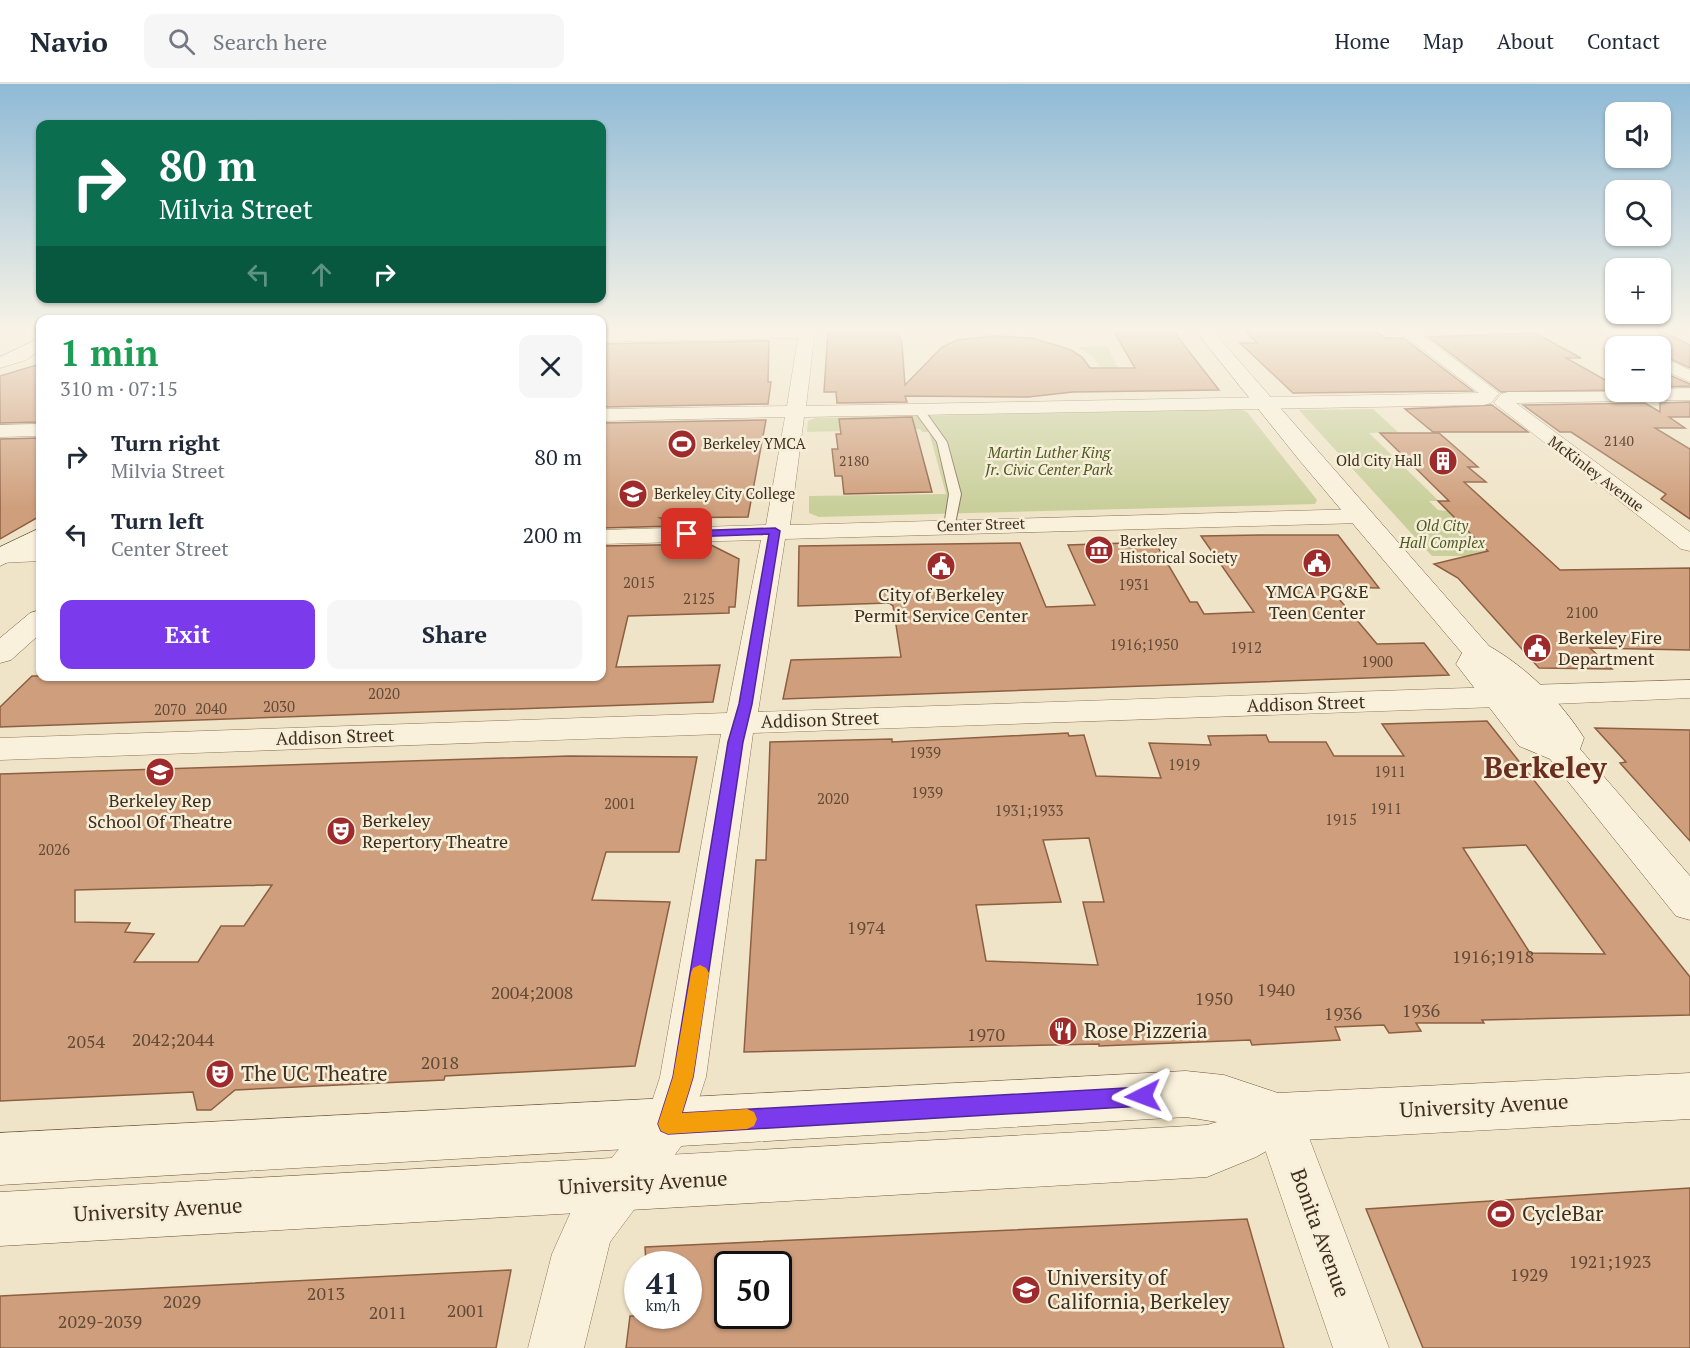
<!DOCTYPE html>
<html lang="en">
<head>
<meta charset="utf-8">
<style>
	:root { --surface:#fff; --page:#f6f6f7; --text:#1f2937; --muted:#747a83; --line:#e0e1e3; --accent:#7c3aed }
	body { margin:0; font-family:"PT Serif",serif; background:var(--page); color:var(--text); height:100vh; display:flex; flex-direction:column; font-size:22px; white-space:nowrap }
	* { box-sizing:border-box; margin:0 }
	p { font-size:20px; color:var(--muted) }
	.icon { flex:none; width:33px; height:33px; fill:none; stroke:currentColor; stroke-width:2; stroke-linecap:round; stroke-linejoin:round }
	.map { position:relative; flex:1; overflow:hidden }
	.details { position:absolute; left:36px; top:231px; width:570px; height:366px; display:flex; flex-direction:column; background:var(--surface); border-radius:12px; box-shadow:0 2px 4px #0004 }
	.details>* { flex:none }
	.guide { position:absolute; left:36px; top:36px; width:570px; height:183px; border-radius:12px; box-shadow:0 2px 4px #0004; background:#0b6e4f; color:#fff; overflow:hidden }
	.buttons { position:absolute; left:1605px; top:18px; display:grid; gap:12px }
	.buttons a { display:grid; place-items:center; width:66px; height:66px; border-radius:12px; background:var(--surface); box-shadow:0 2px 4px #0004; font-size:30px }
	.speed { position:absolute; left:624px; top:1167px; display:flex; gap:12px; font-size:30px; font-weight:700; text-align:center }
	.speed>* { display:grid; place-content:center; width:78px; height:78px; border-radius:50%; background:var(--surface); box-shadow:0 2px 4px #0004; line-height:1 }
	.speed small { font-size:15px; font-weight:400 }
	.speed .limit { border:3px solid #111; border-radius:9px; background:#fff; color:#111 }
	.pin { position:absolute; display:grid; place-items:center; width:51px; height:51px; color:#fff; margin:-26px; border-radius:12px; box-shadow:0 3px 9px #0006 }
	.me { position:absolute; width:66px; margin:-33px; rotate:267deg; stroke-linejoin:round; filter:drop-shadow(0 0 4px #0008) }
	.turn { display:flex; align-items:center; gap:21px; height:126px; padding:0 24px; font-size:27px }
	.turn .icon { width:78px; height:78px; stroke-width:2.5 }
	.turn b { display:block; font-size:42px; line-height:51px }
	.lanes { display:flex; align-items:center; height:57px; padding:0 24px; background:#0003; justify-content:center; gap:30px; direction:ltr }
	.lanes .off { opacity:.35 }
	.round { display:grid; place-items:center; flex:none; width:63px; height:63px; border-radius:12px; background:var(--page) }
	.headline { display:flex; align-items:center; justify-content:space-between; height:102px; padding:0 24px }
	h1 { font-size:36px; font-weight:800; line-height:45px; color:#1e9e55 }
	.primary-button { display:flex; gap:12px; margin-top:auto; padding:12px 24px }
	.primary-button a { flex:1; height:69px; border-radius:12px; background:var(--accent); color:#fff; font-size:24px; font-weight:800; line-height:69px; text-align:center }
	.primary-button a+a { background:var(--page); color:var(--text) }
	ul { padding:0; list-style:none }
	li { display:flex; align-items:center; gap:18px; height:78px; padding:0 24px }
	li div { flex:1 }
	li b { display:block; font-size:22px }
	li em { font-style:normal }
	header { display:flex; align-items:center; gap:36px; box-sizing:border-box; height:84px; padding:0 30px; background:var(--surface); border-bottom:2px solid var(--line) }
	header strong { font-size:28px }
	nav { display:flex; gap:33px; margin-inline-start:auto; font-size:21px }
	.search { width:420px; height:54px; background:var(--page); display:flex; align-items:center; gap:15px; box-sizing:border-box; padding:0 21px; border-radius:12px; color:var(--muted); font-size:22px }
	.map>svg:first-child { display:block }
	.green { fill:#c9cf9b }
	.building { fill:#cf9f7d; stroke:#8d5f41; stroke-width:1.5; fill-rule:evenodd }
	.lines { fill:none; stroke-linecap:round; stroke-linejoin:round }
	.lane-casing { stroke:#8d765c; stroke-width:2 }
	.street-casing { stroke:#8d765c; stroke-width:1 }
	.secondary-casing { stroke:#6f573f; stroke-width:1 }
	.lane { fill:#faf1dc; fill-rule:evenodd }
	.street { fill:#faf1dc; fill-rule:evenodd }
	.secondary { fill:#faf1dc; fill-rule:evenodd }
	.route { fill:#7c3aed; stroke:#51269a; stroke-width:1.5 }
	.slow { fill:#f59e0b }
	.labels { text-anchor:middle; stroke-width:5; stroke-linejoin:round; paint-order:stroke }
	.far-number-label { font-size:14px; fill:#624a37 }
	.far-poi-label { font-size:15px; fill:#3d2e20; stroke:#f7eed8; text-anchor:start }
	.far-park-label { font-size:15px; font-style:italic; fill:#4d5a26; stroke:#f7eed8 }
	.far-street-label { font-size:15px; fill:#3d2e20; stroke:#f7eed8 }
	.number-label { font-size:15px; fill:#624a37 }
	.poi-label { font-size:18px; fill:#3d2e20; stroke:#f7eed8 }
	.street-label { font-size:18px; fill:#3d2e20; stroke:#f7eed8 }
	.near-number-label { font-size:18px; fill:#624a37 }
	.near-poi-label { font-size:21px; fill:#3d2e20; stroke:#f7eed8; text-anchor:start }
	.near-street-label { font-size:21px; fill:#3d2e20; stroke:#f7eed8 }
	.town-label { font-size:30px; font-weight:bold; fill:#6b2e1e; stroke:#f7eed8 }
</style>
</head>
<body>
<header>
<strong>Navio</strong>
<div class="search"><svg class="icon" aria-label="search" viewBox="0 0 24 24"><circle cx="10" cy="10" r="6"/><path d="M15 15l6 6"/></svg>Search here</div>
<nav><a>Home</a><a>Map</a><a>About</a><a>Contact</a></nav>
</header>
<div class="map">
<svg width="1690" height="1264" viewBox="0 0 1690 1264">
	<rect width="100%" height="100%" fill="#f0e4c8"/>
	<!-- green -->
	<g class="green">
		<polygon points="1107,262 1118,284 1102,285 1092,272 1077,263"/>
		<polygon points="1240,325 1247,328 1317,416 1315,420 819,433 809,429 809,412 946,410 929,348 922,348 920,345 807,348 808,337 815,334"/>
		<polygon points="1373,325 1398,348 1369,349 1439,417 1429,417 1438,426 1448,427 1494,472 1432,472 1299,326"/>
	</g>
	<!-- building -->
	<g class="building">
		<polygon points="828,246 897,246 902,260 905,301 942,263 957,256 991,252 1032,254 1071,266 1082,273 1090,284 1135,284 1114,248 1169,246 1174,248 1219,306 1073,308 1028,313 905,312 907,318 837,319 836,308 824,308"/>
		<polygon points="1244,246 1373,246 1386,254 1403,254 1473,307 1293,309 1240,259 1257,259"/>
		<polygon points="1660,246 1690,261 1690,284 1660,270"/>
		<polygon points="1535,249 1581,274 1566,274 1616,302 1616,306 1501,308 1429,253"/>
		<polygon points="769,257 768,298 771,298 768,320 602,323 603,260"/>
		<polygon points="40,280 40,338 0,339 0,292"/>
		<polygon points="1660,287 1690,300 1690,302 1660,303"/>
		<polygon points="1690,318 1690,333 1669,333 1685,344 1655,344 1690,365 1690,435 1661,415 1666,410 1571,348 1560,348 1523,321 1645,319 1660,328 1660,319"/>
		<polygon points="1492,321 1528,348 1433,348 1405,325"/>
		<polygon points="912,333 932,408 844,410 842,392 835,392 832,365 838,365 836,350 841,350 839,335"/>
		<polygon points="766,336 748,433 660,434 674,442 602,444 602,339"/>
		<polygon points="1380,349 1439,349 1478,383 1468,383 1486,398 1464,398 1560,486 1690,484 1690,566 1590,564 1612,585 1539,584 1458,494 1434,480 1488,467 1438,417 1449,417"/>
		<polygon points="40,354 40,432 0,455 0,355"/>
		<polygon points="1261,451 1338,451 1379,504 1329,503 1377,560 1424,559 1449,591 783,615 791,576 901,573 893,522 889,519 798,522 799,462 1020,459 1046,523 1095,521 1068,461 1155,458 1190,518 1197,518 1204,530 1254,528 1201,452"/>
		<polygon points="709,460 739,475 735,523 729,523 729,529 628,532 616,583 720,581 713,618 0,643 0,623 32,592 602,592 602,462"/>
		<path d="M 1487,637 L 1690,893 L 1690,931 L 1482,936 L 1484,939 L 1416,939 L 1421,947 L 1389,949 L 1384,941 L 1335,943 L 1340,956 L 1252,961 L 1250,956 L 1099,962 L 1099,960 L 744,968 L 756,776 L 766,776 L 770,658 L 892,655 L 892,658 L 1068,649 L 1069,652 L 1084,651 L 1096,692 L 1161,694 L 1149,659 L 1211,661 L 1208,652 L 1266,651 L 1269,658 L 1326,658 L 1334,672 L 1404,672 L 1382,640 ZM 1089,754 L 1104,818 L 1083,818 L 1098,881 L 986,877 L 976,821 L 1061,818 L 1043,756 ZM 1526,761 L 1605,870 L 1530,869 L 1463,764 Z"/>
		<polygon points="1595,644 1690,646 1690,757 1620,679 1626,678"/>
		<path d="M 569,672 L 697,673 L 679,768 L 606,768 L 592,816 L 670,818 L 635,982 L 445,992 L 444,996 L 235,1006 L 211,1026 L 197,1026 L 193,1008 L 0,1017 L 0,690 ZM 265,801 L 272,801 L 244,842 L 221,842 L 198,878 L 134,878 L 154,850 L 125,848 L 130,839 L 75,838 L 75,806 Z"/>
		<polygon points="1690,1104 1690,1264 1423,1264 1366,1125"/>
		<path d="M 1247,1135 L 1284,1264 L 626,1264 L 630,1232 L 688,1232 L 688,1180 L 646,1180 L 645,1163 ZM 728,1180 L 778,1180 L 778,1232 L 728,1232 Z"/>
		<polygon points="511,1186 496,1264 0,1264 0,1212"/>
	</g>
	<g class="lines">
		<!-- lane casing -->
		<g class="lane-casing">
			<polygon id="lane" points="918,322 922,323 947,358 961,410 954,445 946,445 944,442 949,410 937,358 913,325"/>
		</g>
		<!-- street casing -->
		<g class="street-casing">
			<g id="street">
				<polygon points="815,246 806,322 1479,309 1397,246 1416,246 1499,309 1491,319 1484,321 804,333 790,441 1361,425 1369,427 1373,432 1369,437 1361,439 785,455 758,628 1497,603 1508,606 1512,613 1508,620 1497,623 753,649 706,993 685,1057 610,1158 584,1264 528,1264 552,1170 573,1123 649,1027 660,993 721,650 0,676 0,654 727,629 761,456 602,460 602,446 766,441 785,333 602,337 602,325 787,322 798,254 602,258 602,248"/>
				<polygon points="1596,246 1617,246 1641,262 1622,262"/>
				<polygon points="1660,272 1690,286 1690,298 1660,284"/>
				<polygon points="1690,304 1690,316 1516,319 1690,448 1690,467 1681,465 1494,319 1501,310 1508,308 1660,308 1660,305"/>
				<polygon points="40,340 40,352 0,353 0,341"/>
				<polygon points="0,463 40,463 40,477 0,479"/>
				<polygon points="1690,596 1690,614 1530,621 1519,618 1515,611 1519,604 1530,601"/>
				<polygon points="1278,1010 1295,1017 1389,1264 1333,1264 1254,1033 1261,1017"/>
			</g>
		</g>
		<!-- secondary casing -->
		<g class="secondary-casing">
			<g id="secondary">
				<path d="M 1195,246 L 1212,246 L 1489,562 C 1526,583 1561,617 1584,654 L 1580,665 L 1690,792 L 1690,836 L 1676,832 L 1550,675 L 1519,662 L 1456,580 L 1462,569 L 1300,377 Z"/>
				<polygon points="40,254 40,266 26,276 0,284 0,273"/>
				<polygon points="40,444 40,462 0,482 0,463"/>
				<polygon points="40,526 40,550 11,576 0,579 0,554 30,529"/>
				<polygon points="1186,987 1224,991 1278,1009 1690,989 1690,1035 1284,1057 1256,1073 1207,1093 0,1162 0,1108 1207,1041 1217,1038 1186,1033 0,1101 0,1049"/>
			</g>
		</g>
		<!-- lane -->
		<use href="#lane" class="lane"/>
		<!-- street -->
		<use href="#street" class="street"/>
		<!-- secondary -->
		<use href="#secondary" class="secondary"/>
	</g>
	<!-- sky -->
	<linearGradient id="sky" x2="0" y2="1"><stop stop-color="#8fbad6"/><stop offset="0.58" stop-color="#f8f3e6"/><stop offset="1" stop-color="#f8f3e6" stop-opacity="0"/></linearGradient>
	<rect width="1690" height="423" fill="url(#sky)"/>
	<!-- route -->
	<polygon class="route" points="775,444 780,447 752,620 743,658 693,993 682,1029 1143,1003 1150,1005 1153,1012 1150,1019 1143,1022 668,1050 661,1047 658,1040 673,993 728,658 739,620 769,450 687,453 681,450 687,447"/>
	<!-- slow -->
	<polygon class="slow" points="700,881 706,884 709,889 693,993 682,1029 747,1025 754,1028 757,1035 754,1042 747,1045 668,1050 661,1047 658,1040 673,993 691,889 693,884"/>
	<!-- icons -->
	<defs>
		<g id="stadium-disc" transform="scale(1.5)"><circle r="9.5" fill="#9e2a2b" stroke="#f7eed8"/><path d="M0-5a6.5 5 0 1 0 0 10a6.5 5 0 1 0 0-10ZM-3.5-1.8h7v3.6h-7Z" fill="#fff"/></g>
		<g id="building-disc" transform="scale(1.5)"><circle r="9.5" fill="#9e2a2b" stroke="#f7eed8"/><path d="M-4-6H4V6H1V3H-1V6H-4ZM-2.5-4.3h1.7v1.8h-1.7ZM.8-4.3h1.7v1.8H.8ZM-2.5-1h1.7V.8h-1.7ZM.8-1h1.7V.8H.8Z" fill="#fff"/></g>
		<g id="university-disc" transform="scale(1.5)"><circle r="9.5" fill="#9e2a2b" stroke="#f7eed8"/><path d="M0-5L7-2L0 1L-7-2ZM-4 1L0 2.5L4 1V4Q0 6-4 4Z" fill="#fff"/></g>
		<g id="museum-disc" transform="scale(1.5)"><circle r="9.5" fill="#9e2a2b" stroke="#f7eed8"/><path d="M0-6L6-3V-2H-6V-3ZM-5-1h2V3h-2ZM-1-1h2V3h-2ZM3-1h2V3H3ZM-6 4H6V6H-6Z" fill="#fff"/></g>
		<g id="civic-disc" transform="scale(1.5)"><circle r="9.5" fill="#9e2a2b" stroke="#f7eed8"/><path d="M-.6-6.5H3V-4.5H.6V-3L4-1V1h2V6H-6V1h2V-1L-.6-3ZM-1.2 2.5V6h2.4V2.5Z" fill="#fff"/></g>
		<g id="theatre-disc" transform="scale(1.5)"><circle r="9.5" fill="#9e2a2b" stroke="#f7eed8"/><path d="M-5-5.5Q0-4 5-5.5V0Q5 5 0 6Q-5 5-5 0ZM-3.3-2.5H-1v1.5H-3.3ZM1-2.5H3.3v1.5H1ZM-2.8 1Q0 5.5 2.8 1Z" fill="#fff"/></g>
		<g id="restaurant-disc" transform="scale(1.5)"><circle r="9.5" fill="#9e2a2b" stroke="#f7eed8"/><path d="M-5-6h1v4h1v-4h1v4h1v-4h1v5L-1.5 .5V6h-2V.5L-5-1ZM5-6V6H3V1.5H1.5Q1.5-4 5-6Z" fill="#fff"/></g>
	</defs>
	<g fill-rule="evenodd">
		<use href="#stadium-disc" x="682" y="360"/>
		<use href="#building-disc" x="1443" y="377"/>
		<use href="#university-disc" x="633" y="410"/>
		<use href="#museum-disc" x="1099" y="466"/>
		<use href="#civic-disc" x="1317" y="479"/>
		<use href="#civic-disc" x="941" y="482"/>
		<use href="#civic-disc" x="1537" y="564"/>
		<use href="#university-disc" x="160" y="688"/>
		<use href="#theatre-disc" x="341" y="747"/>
		<use href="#restaurant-disc" x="1063" y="947"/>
		<use href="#theatre-disc" x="220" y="990"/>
		<use href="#stadium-disc" x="1501" y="1130"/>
		<use href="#university-disc" x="1026" y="1206"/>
	</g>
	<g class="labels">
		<!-- far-number labels -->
		<g class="far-number-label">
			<text x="1619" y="362">2140</text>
			<text x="854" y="382">2180</text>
		</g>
		<!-- far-poi labels -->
		<g class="far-poi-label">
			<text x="703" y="365">Berkeley YMCA</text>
			<text x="1422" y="382" text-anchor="end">Old City Hall</text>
			<text x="654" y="415">Berkeley City College</text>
			<text x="1120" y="462">Berkeley<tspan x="1120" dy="17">Historical Society</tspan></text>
		</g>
		<!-- far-park labels -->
		<g class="far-park-label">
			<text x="1049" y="374">Martin Luther King<tspan x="1049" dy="17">Jr. Civic Center Park</tspan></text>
			<text x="1442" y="447">Old City<tspan x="1442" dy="17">Hall Complex</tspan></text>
		</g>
		<!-- far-street labels -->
		<g class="far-street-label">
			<text transform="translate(1596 390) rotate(37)" y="5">McKinley Avenue</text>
			<text transform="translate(981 441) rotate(-2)" y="5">Center Street</text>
		</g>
		<!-- number labels -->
		<g class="number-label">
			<text x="639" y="504">2015</text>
			<text x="1134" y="506">1931</text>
			<text x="699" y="520">2125</text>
			<text x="1582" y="534">2100</text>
			<text x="1144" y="566">1916;1950</text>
			<text x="1246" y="569">1912</text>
			<text x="1377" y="583">1900</text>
			<text x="384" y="615">2020</text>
			<text x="279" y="628">2030</text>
			<text x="211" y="630">2040</text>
			<text x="170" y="631">2070</text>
			<text x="925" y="674">1939</text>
			<text x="1184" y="686">1919</text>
			<text x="1390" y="693">1911</text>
			<text x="927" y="714">1939</text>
			<text x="833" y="720">2020</text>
			<text x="620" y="725">2001</text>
			<text x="1386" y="730">1911</text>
			<text x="1029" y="732">1931;1933</text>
			<text x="1341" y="741">1915</text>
			<text x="54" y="771">2026</text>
		</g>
		<!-- poi labels -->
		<g class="poi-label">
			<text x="1317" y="514">YMCA PG&amp;E<tspan x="1317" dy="21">Teen Center</tspan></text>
			<text x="941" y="517">City of Berkeley<tspan x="941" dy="21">Permit Service Center</tspan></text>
			<text x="1558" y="560" text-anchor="start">Berkeley Fire<tspan x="1558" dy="21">Department</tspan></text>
			<text x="160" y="723">Berkeley Rep<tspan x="160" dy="21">School Of Theatre</tspan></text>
			<text x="362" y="743" text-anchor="start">Berkeley<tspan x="362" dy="21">Repertory Theatre</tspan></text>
		</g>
		<!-- street labels -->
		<g class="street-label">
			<text transform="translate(1306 620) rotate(-2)" y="6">Addison Street</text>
			<text transform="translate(820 636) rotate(-2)" y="6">Addison Street</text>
			<text transform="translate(335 653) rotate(-2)" y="6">Addison Street</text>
		</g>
		<!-- near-number labels -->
		<g class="near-number-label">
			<text x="866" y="850">1974</text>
			<text x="1493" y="879">1916;1918</text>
			<text x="1276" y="912">1940</text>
			<text x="532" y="915">2004;2008</text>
			<text x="1214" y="921">1950</text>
			<text x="1421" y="933">1936</text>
			<text x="1343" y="936">1936</text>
			<text x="986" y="957">1970</text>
			<text x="173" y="962">2042;2044</text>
			<text x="86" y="964">2054</text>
			<text x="440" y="985">2018</text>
			<text x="1610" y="1184">1921;1923</text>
			<text x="1529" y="1197">1929</text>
			<text x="326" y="1216">2013</text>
			<text x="182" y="1224">2029</text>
			<text x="466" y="1233">2001</text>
			<text x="388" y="1235">2011</text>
			<text x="100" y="1244">2029-2039</text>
		</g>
		<!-- near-poi labels -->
		<g class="near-poi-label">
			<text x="1084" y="954">Rose Pizzeria</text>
			<text x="241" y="997">The UC Theatre</text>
			<text x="1522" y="1137">CycleBar</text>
			<text x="1047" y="1201">University of<tspan x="1047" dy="24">California, Berkeley</tspan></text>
		</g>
		<!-- near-street labels -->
		<g class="near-street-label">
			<text transform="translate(1484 1022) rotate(-3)" y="7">University Avenue</text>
			<text transform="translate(643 1099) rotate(-3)" y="7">University Avenue</text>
			<text transform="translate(158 1126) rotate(-3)" y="7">University Avenue</text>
			<text transform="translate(1320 1149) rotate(70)" y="7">Bonita Avenue</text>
		</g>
		<!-- town labels -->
		<g class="town-label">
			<text x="1545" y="694">Berkeley</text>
		</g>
	</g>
</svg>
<div class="buttons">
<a><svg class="icon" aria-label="sound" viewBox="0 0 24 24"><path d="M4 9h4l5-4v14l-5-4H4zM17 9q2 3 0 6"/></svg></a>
<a><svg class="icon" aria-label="search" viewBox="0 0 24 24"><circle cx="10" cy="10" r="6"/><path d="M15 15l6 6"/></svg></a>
<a>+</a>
<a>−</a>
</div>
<div class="speed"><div>41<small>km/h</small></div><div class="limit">50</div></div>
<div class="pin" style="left:687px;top:450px;background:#d93025"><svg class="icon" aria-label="arrive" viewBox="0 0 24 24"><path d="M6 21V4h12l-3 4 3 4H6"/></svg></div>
<svg class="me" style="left:1143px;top:1012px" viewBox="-20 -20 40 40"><path d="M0-17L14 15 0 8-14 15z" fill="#7c3aed" stroke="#fff" stroke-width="4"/></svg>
<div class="guide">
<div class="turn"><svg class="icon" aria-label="right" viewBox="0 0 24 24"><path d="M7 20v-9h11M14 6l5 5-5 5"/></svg><div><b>80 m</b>Milvia Street</div></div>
<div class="lanes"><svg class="icon off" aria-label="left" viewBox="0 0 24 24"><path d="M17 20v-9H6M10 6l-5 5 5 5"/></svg><svg class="icon off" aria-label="ahead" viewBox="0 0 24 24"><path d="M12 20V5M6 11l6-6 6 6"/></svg><svg class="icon" aria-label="right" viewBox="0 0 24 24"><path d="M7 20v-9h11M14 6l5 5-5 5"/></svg></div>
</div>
<section class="details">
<div class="headline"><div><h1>1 min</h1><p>310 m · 07:15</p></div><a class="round"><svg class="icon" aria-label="close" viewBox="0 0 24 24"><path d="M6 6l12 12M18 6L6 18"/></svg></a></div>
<ul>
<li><svg class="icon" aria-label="right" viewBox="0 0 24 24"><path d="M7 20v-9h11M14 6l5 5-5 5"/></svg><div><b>Turn right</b><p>Milvia Street</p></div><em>80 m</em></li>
<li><svg class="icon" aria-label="left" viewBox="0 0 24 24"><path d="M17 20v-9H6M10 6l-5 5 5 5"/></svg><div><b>Turn left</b><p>Center Street</p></div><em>200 m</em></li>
</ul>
<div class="primary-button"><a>Exit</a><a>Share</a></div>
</section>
</div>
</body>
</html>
